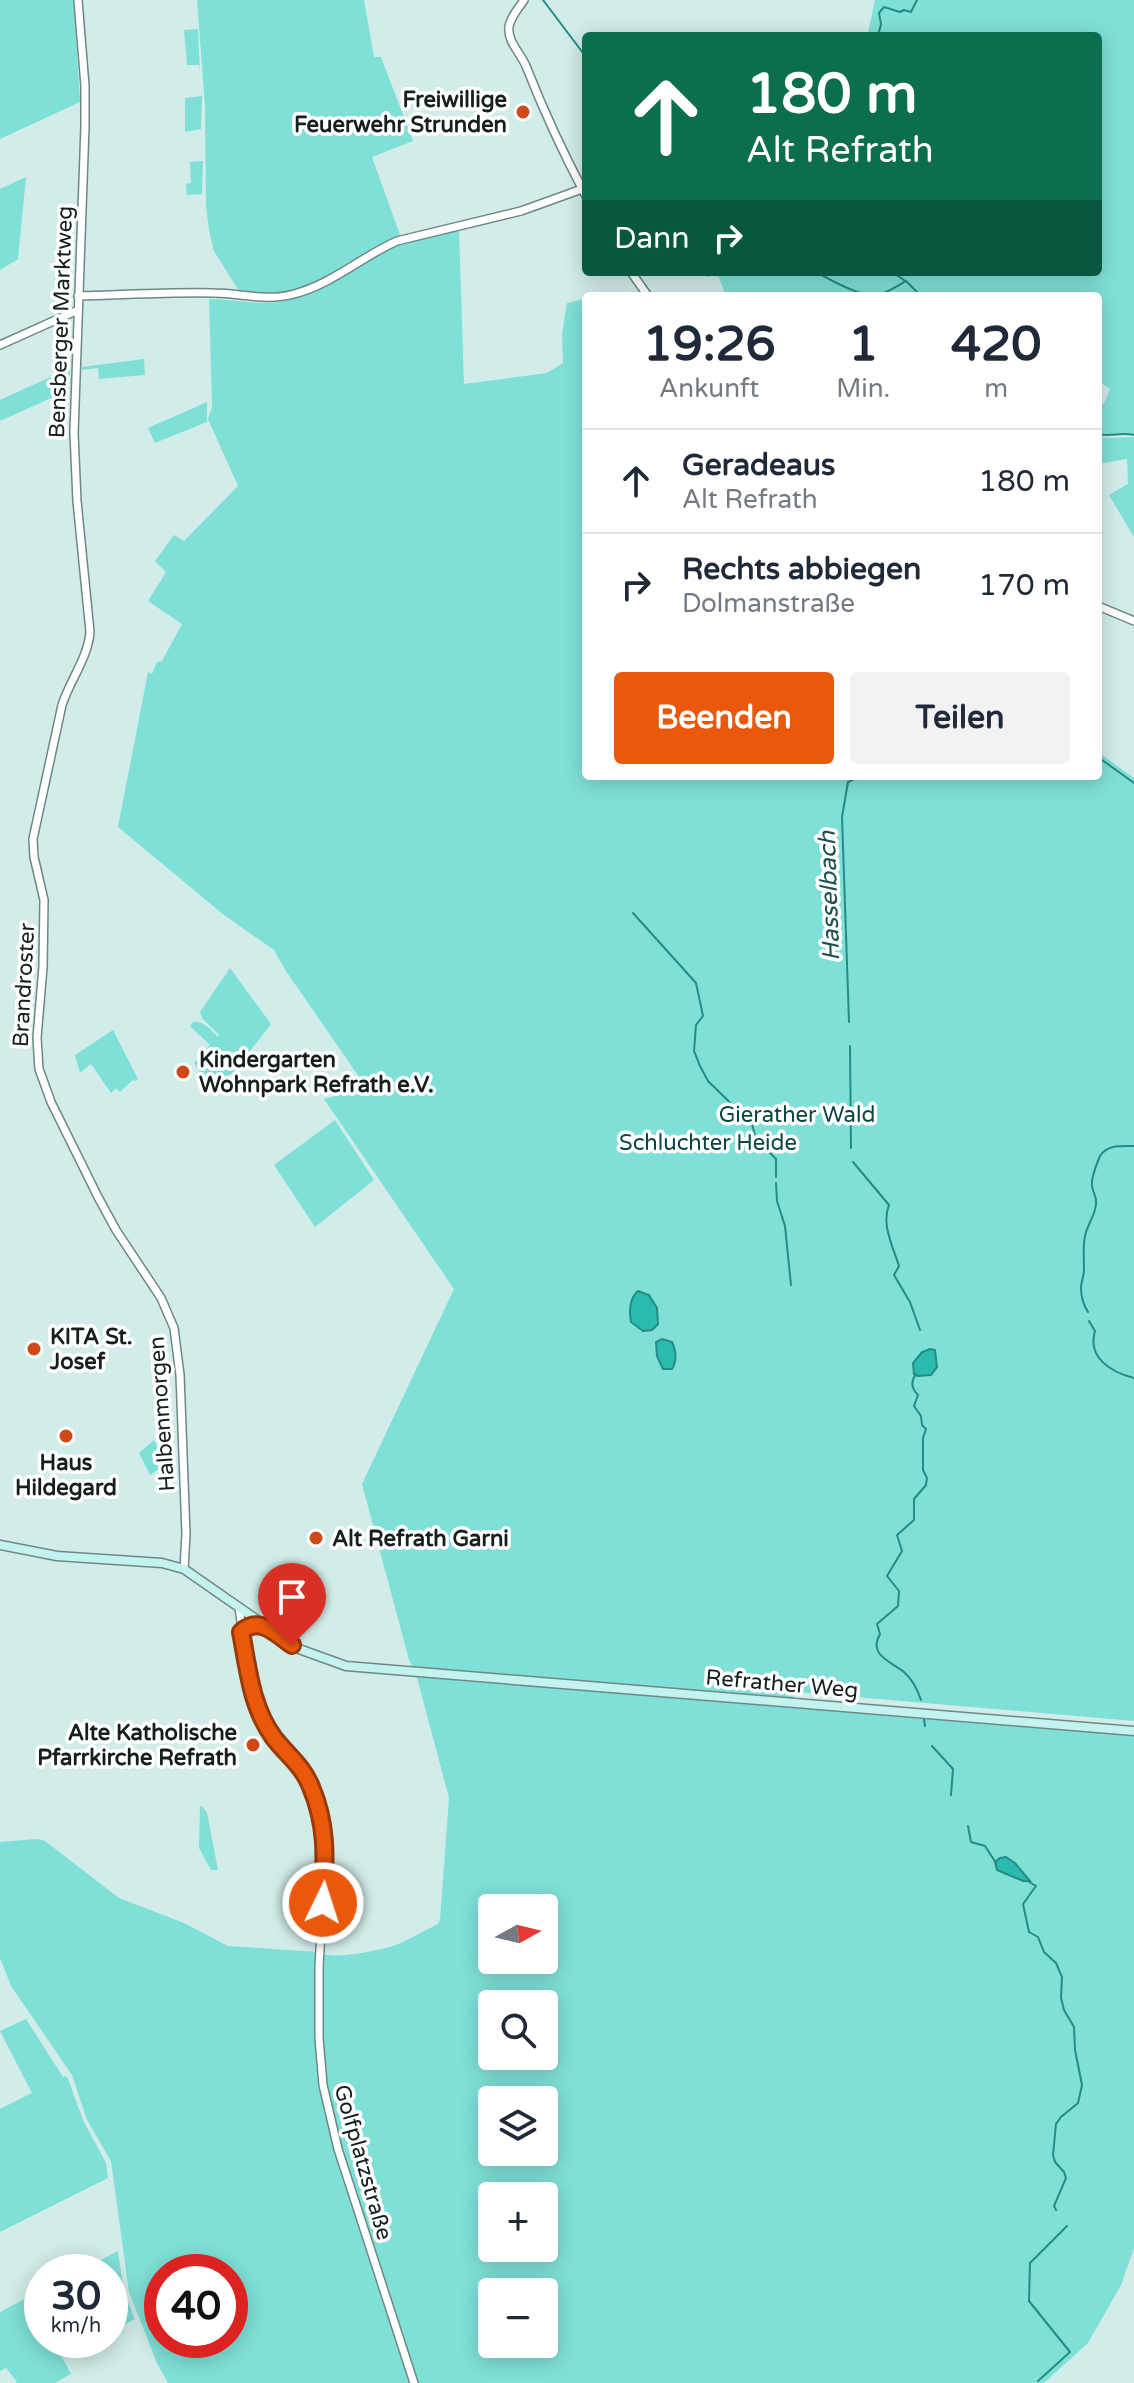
<!DOCTYPE html>
<html lang="de">
<head>
<meta charset="utf-8">
<style>
	:root { --surface:#fff; --page:#f2f2f3; --text:#1f2937; --muted:#747a83; --line:#e0e1e3; --accent:#ea580c }
	body { margin:0; font-family:"Varela Round",sans-serif; background:var(--page); color:var(--text); height:100vh; display:flex; flex-direction:column; font-size:30px; white-space:nowrap }
	* { box-sizing:border-box; margin:0 }
	p { font-size:26px; color:var(--muted) }
	.icon { flex:none; width:44px; height:44px; fill:none; stroke:currentColor; stroke-width:2; stroke-linecap:round; stroke-linejoin:round }
	.map { position:relative; flex:1; overflow:hidden }
	.drawer { position:absolute; left:582px; top:292px; width:520px; height:488px; display:flex; flex-direction:column; background:var(--surface); border-radius:8px; box-shadow:0 4px 20px #0003 }
	.drawer>* { flex:none }
	.guide { position:absolute; left:582px; top:32px; width:520px; height:244px; border-radius:8px; box-shadow:0 4px 20px #0003; background:#0b6e4f; color:#fff; overflow:hidden }
	.needle { width:52px; rotate:82deg }
	.buttons { position:absolute; left:478px; top:1894px; display:grid; gap:16px }
	.buttons a { display:grid; place-items:center; width:80px; height:80px; border-radius:8px; background:var(--surface); box-shadow:0 4px 20px #0003; font-size:40px }
	.speed { position:absolute; left:24px; top:2254px; display:flex; gap:16px; font-size:40px; font-weight:700; text-align:center }
	.speed>* { display:grid; place-content:center; width:104px; height:104px; border-radius:50%; background:var(--surface); box-shadow:0 4px 20px #0003; line-height:1 }
	.speed small { font-size:20px; font-weight:400 }
	.speed .limit { border:12px solid #d22; background:#fff; color:#111 }
	.pin { position:absolute; display:grid; place-items:center; width:68px; height:68px; color:#fff; margin:-82px -34px; border-radius:50% 50% 50% 0; rotate:-45deg; box-shadow:0 0 8px #0007 }
	.pin .icon { rotate:45deg }
	.me { position:absolute; width:88px; margin:-44px; rotate:4deg; stroke-linejoin:round; filter:drop-shadow(0 0 6px #0008) }
	.turn { display:flex; align-items:center; gap:28px; height:168px; padding:0 32px; font-size:36px }
	.turn .icon { width:104px; height:104px; stroke-width:2.5 }
	.turn b { display:block; font-size:56px; line-height:68px }
	.then { display:flex; align-items:center; height:76px; padding:0 32px; background:#0003; gap:16px; font-size:30px }
	.eta { display:flex; justify-content:space-evenly; align-items:center; height:136px; text-align:center }
	.eta b { font-size:48px; font-weight:700; line-height:56px }
	.action { display:flex; gap:16px; margin-top:auto; padding:16px 32px }
	.action a { flex:1; height:92px; border-radius:8px; background:var(--accent); color:#fff; font-size:32px; font-weight:700; line-height:92px; text-align:center }
	.action a+a { background:var(--page); color:var(--text) }
	ul { padding:0; list-style:none }
	li { display:flex; align-items:center; gap:24px; height:104px; padding:0 32px; border-top:2px solid var(--line) }
	li div { flex:1 }
	li b { display:block; font-size:30px }
	li em { font-style:normal }
	.map>svg:first-child { display:block }
	.green { fill:#7fe0d7; fill-rule:evenodd }
	.water { fill:#2abab0; stroke:#248c84; stroke-width:2 }
	.lines { fill:none; stroke-linecap:round; stroke-linejoin:round }
	.stream { stroke:#248c84; stroke-width:2 }
	.tertiary-casing { stroke:#6f8885; stroke-width:10 }
	.secondary-casing { stroke:#6f8885; stroke-width:11 }
	.tertiary { stroke:#fff; stroke-width:7 }
	.secondary { stroke:#c3f3ef; stroke-width:8 }
	.route-casing { stroke:#983908; stroke-width:20 }
	.route { stroke:#ea580c; stroke-width:14 }
	.poi-dot { fill:#d04817; stroke:#fff; stroke-width:3 }
	.labels { text-anchor:middle; stroke-width:7; stroke-linejoin:round; paint-order:stroke }
	.poi-label { font-size:22px; font-weight:bold; fill:#151f1e; stroke:#fff; text-anchor:start }
	.street-label { font-size:22px; fill:#151f1e; stroke:#fff }
	.park-label { font-size:22px; fill:#094642; stroke:#fff }
	.water-label { font-size:24px; font-style:italic; fill:#19524e; stroke:#fff }
</style>
</head>
<body>
<div class="map">
<svg width="1134" height="2383" viewBox="0 0 1134 2383">
	<rect width="100%" height="100%" fill="#d1ece9"/>
	<!-- green -->
	<g class="green">
		<polygon points="0,0 75,0 76,37 80,102 0,139"/>
		<path d="M 197,0 L 364,0 L 374,57 L 381,57 L 413,141 L 372,157 L 400,235 C 343,264 309,300 241,294 L 214,251 L 209,230 L 206,206 L 205,106 Z"/>
		<polygon points="875,0 1134,0 1134,434 1108,435 1098,433 1098,402 1104,404 1110,389 1098,381 1098,296 726,296 718,275 707,277 705,272 1098,272 1098,36 855,36 868,33"/>
		<polygon points="198,29 200,73 199,65 187,65 184,30"/>
		<polygon points="202,96 201,129 185,132 185,98"/>
		<polygon points="203,161 202,194 187,195 186,184 191,183 190,162"/>
		<polygon points="26,177 18,259 0,270 0,189"/>
		<path d="M 459,229 L 464,384 L 547,373 L 563,363 L 562,334 L 567,303 L 584,299 L 586,776 L 1098,776 L 1098,752 L 1134,778 L 1134,1721 L 797,1692 L 787,1706 L 1134,1735 L 1134,2248 L 1121,2285 L 1088,2343 L 1044,2383 L 168,2383 L 157,2363 L 129,2292 L 111,2161 L 87,2120 L 72,2075 L 11,1986 L 0,1958 L 0,1842 L 37,1839 L 45,1841 L 119,1898 L 184,1923 L 228,1946 L 318,1952 C 330,1960 370,1952 386,1948 C 403,1944 421,1932 438,1924 L 440,1920 L 449,1798 L 416,1674 L 409,1660 L 362,1484 L 454,1289 L 324,1099 L 366,1087 L 286,971 L 274,950 L 224,915 L 118,827 L 148,672 L 152,674 L 157,662 L 162,661 L 182,624 L 148,601 L 166,572 L 155,561 L 174,535 L 184,541 L 238,486 L 208,419 L 212,407 L 209,299 C 236,299 261,307 289,300 C 330,291 356,265 393,247 C 413,237 437,234 459,229 ZM 492,1908 L 544,1908 L 544,1960 L 492,1960 ZM 492,2004 L 544,2004 L 544,2056 L 492,2056 ZM 492,2100 L 544,2100 L 544,2152 L 492,2152 ZM 492,2196 L 544,2196 L 544,2248 L 492,2248 ZM 162,2272 L 230,2272 L 230,2340 L 162,2340 ZM 492,2292 L 544,2292 L 544,2344 L 492,2344 Z"/>
		<polygon points="144,359 145,375 99,379 98,368 82,370 82,367"/>
		<polygon points="70,368 69,390 0,421 0,400"/>
		<polygon points="207,402 207,422 155,443 148,428"/>
		<polygon points="1098,436 1108,438 1134,437 1134,537 1109,495 1128,484 1127,459 1098,464"/>
		<path d="M 230,968 L 271,1024 L 232,1074 L 207,1083 L 194,1063 L 210,1045 L 190,1026 L 193,1022 C 203,1020 211,1030 217,1036 L 219,1035 L 202,1018 L 200,1012 Z"/>
		<polygon points="113,1030 138,1079 135,1081 133,1080 120,1092 116,1088 111,1093 91,1064 80,1073 75,1055"/>
		<polygon points="335,1120 374,1180 315,1227 274,1165"/>
		<polygon points="154,1440 166,1464 150,1475 139,1453"/>
		<polygon points="202,1806 207,1813 218,1870 211,1870 199,1848 200,1807"/>
		<polygon points="26,2019 63,2077 66,2076 68,2079 83,2120 106,2163 108,2178 0,2232 0,2109 32,2093 0,2031"/>
		<polygon points="118,2251 124,2293 135,2319 110,2332 110,2272 78,2272"/>
		<polygon points="42,2290 42,2340 57,2340 54,2342 71,2374 55,2383 15,2383 17,2382 6,2368 0,2371 0,2312"/>
	</g>
	<!-- water -->
	<g class="water">
		<path d="M 638,1291 L 649,1295 L 657,1308 L 658,1324 L 652,1330 L 643,1331 L 631,1322 C 629,1311 629,1299 638,1291 Z"/>
		<path d="M 662,1339 L 672,1342 C 676,1351 677,1361 672,1369 L 663,1369 L 657,1356 L 656,1342 Z"/>
		<polygon points="930,1349 935,1350 937,1367 931,1375 918,1376 914,1374 913,1363 922,1352"/>
		<polygon points="1006,1857 1015,1863 1030,1881 1023,1881 997,1870 995,1862 1000,1858"/>
	</g>
	<g class="lines">
		<!-- stream -->
		<g class="stream">
			<polyline points="543,0 586,57"/>
			<polyline points="878,36 881,24 879,13 884,7 900,12 904,10 911,12 917,0"/>
			<path d="M 816,272 C 829,279 862,298 876,295 C 886,294 897,286 906,281 L 921,296"/>
			<polyline points="893,272 905,281"/>
			<path d="M 1098,434 C 1110,437 1122,432 1134,435"/>
			<polyline points="1098,757 1134,783"/>
			<polyline points="633,913 696,983 703,1016 696,1025 694,1051 700,1066 708,1081 752,1124 756,1139 776,1159 776,1177"/>
			<polyline points="849,1022 842,817 848,782 860,776"/>
			<polyline points="850,1046 851,1148"/>
			<path d="M 853,1162 L 889,1205 C 881,1224 893,1247 899,1266 L 894,1275 L 910,1302 L 920,1330"/>
			<polyline points="776,1183 777,1201 785,1226 791,1285"/>
			<path d="M 1088,1312 C 1083,1304 1081,1297 1081,1288 C 1081,1282 1084,1276 1084,1270 C 1084,1257 1082,1239 1088,1227 C 1091,1219 1095,1214 1096,1204 C 1097,1196 1093,1194 1092,1186 C 1091,1179 1097,1163 1100,1156 C 1107,1144 1123,1146 1134,1146"/>
			<path d="M 1089,1321 L 1095,1331 C 1087,1358 1111,1372 1134,1378"/>
			<path d="M 916,1374 C 910,1382 912,1389 918,1395 L 914,1406 L 921,1416 L 922,1425 L 926,1429 L 923,1438 L 923,1470 L 927,1478 L 926,1485 L 914,1499 L 914,1520 L 897,1535 L 902,1551 L 887,1576 L 899,1591 L 898,1606 L 877,1624 L 880,1634 C 868,1655 890,1661 904,1672 C 912,1679 918,1691 921,1700"/>
			<polyline points="924,1719 925,1726"/>
			<polyline points="932,1746 953,1769 951,1795"/>
			<polyline points="968,1826 971,1842 985,1846 996,1863"/>
			<polyline points="1029,1882 1036,1886 1023,1904 1029,1932 1038,1937 1044,1952 1056,1963 1062,1977 1061,1998 1064,2010 1074,2027 1075,2050 1082,2085 1078,2103 1061,2117 1056,2124 1053,2155 1055,2162 1064,2172 1066,2178 1054,2206 1056,2210"/>
			<polyline points="1038,2381 1070,2352 1029,2301 1030,2263 1067,2226"/>
		</g>
		<!-- tertiary casing -->
		<g class="tertiary-casing">
			<g id="tertiary">
				<path d="M 78,0 L 85,86 L 85,126 L 74,433 L 77,501 L 90,632 C 88,658 70,680 62,705 L 33,839 L 34,857 L 44,900 L 43,967 L 37,1038 L 39,1069 L 51,1102 L 98,1197 L 116,1230 L 161,1298 L 174,1328 L 180,1375 L 186,1534 L 184,1569"/>
				<path d="M 524,0 C 519,8 510,17 509,27 C 507,41 521,54 526,66 C 544,112 563,153 586,196"/>
				<polyline points="631,272 648,296"/>
				<path d="M 78,296 C 123,295 169,292 214,293 C 242,293 265,302 294,294 C 332,284 361,257 397,241 L 521,211 L 582,189"/>
				<polyline points="0,345 78,310"/>
				<polyline points="1098,606 1134,621"/>
				<polyline points="239,1608 251,1688 255,1703 273,1736 290,1754 305,1775 322,1820 326,1846 319,1967 319,2038 323,2085 338,2149 414,2383"/>
				<polyline points="241,1632 250,1625 262,1624"/>
			</g>
		</g>
		<!-- secondary casing -->
		<g class="secondary-casing">
			<polyline id="secondary" points="0,1545 57,1556 162,1563 184,1569 299,1649 346,1666 1134,1731"/>
		</g>
		<!-- tertiary -->
		<use href="#tertiary" class="tertiary"/>
		<!-- secondary -->
		<use href="#secondary" class="secondary"/>
	</g>
	<g class="lines">
		<!-- route casing -->
		<g class="route-casing">
			<path id="route" d="M 292,1645 C 276,1634 259,1615 241,1632 C 248,1668 251,1707 274,1738 C 287,1755 303,1766 311,1787 C 328,1827 325,1861 323,1903"/>
		</g>
		<!-- route -->
		<use href="#route" class="route"/>
	</g>
	<!-- markers -->
	<g class="poi-dot">
		<circle cx="523" cy="112" r="8"/>
		<circle cx="183" cy="1072" r="8"/>
		<circle cx="34" cy="1349" r="8"/>
		<circle cx="66" cy="1436" r="8"/>
		<circle cx="316" cy="1538" r="8"/>
		<circle cx="253" cy="1745" r="8"/>
	</g>
	<g class="labels">
		<!-- poi labels -->
		<g class="poi-label">
			<text x="507" y="107" text-anchor="end">Freiwillige<tspan x="507" dy="25">Feuerwehr Strunden</tspan></text>
			<text x="199" y="1067">Kindergarten<tspan x="199" dy="25">Wohnpark Refrath e.V.</tspan></text>
			<text x="50" y="1344">KITA St.<tspan x="50" dy="25">Josef</tspan></text>
			<text x="66" y="1470" text-anchor="middle">Haus<tspan x="66" dy="25">Hildegard</tspan></text>
			<text x="332" y="1546">Alt Refrath Garni</text>
			<text x="237" y="1740" text-anchor="end">Alte Katholische<tspan x="237" dy="25">Pfarrkirche Refrath</tspan></text>
		</g>
		<!-- street labels -->
		<g class="street-label">
			<text transform="translate(60 322) rotate(-88)" y="8">Bensberger Marktweg</text>
			<text transform="translate(23 985) rotate(-87)" y="8">Brandroster</text>
			<text transform="translate(161 1414) rotate(-94)" y="8">Halbenmorgen</text>
			<text transform="translate(782 1683) rotate(5)" y="8">Refrather Weg</text>
			<text transform="translate(364 2162) rotate(74)" y="8">Golfplatzstraße</text>
		</g>
		<!-- park labels -->
		<g class="park-label">
			<text x="797" y="1122">Gierather Wald</text>
			<text x="708" y="1150">Schluchter Heide</text>
		</g>
		<!-- water labels -->
		<g class="water-label">
			<text transform="translate(829 896) rotate(-92)" y="8">Hasselbach</text>
		</g>
	</g>
</svg>
<div class="buttons">
<a><svg class="needle" viewBox="-14 -14 28 28"><path d="M0-13l5 13h-10z" fill="#e53935"/><path d="M0 13l5-13h-10z" fill="#747a83"/></svg></a>
<a><svg class="icon" aria-label="search" viewBox="0 0 24 24"><circle cx="10" cy="10" r="6"/><path d="M15 15l6 6"/></svg></a>
<a><svg class="icon" aria-label="layers" viewBox="0 0 24 24"><path d="M12 4l9 5-9 5-9-5zM3 14l9 5 9-5"/></svg></a>
<a>+</a>
<a>−</a>
</div>
<div class="speed"><div>30<small>km/h</small></div><div class="limit">40</div></div>
<div class="pin" style="left:292px;top:1645px;background:#d93025"><svg class="icon" aria-label="arrive" viewBox="0 0 24 24"><path d="M6 21V4h12l-3 4 3 4H6"/></svg></div>
<svg class="me" style="left:323px;top:1903px" viewBox="-20 -20 40 40"><circle r="17" fill="#ea580c" stroke="#fff" stroke-width="3"/><path d="M0-11L8 9 0 5-8 9z" fill="#fff"/></svg>
<div class="guide">
<div class="turn"><svg class="icon" aria-label="ahead" viewBox="0 0 24 24"><path d="M12 20V5M6 11l6-6 6 6"/></svg><div><b>180 m</b>Alt Refrath</div></div>
<div class="then">Dann<svg class="icon" aria-label="right" viewBox="0 0 24 24"><path d="M7 20v-9h11M14 6l5 5-5 5"/></svg></div>
</div>
<section class="drawer">
<div class="eta">
<div><b>19:26</b><p>Ankunft</p></div>
<div><b>1</b><p>Min.</p></div>
<div><b>420</b><p>m</p></div>
</div>
<ul>
<li><svg class="icon" aria-label="ahead" viewBox="0 0 24 24"><path d="M12 20V5M6 11l6-6 6 6"/></svg><div><b>Geradeaus</b><p>Alt Refrath</p></div><em>180 m</em></li>
<li><svg class="icon" aria-label="right" viewBox="0 0 24 24"><path d="M7 20v-9h11M14 6l5 5-5 5"/></svg><div><b>Rechts abbiegen</b><p>Dolmanstraße</p></div><em>170 m</em></li>
</ul>
<div class="action"><a>Beenden</a><a>Teilen</a></div>
</section>
</div>
</body>
</html>
